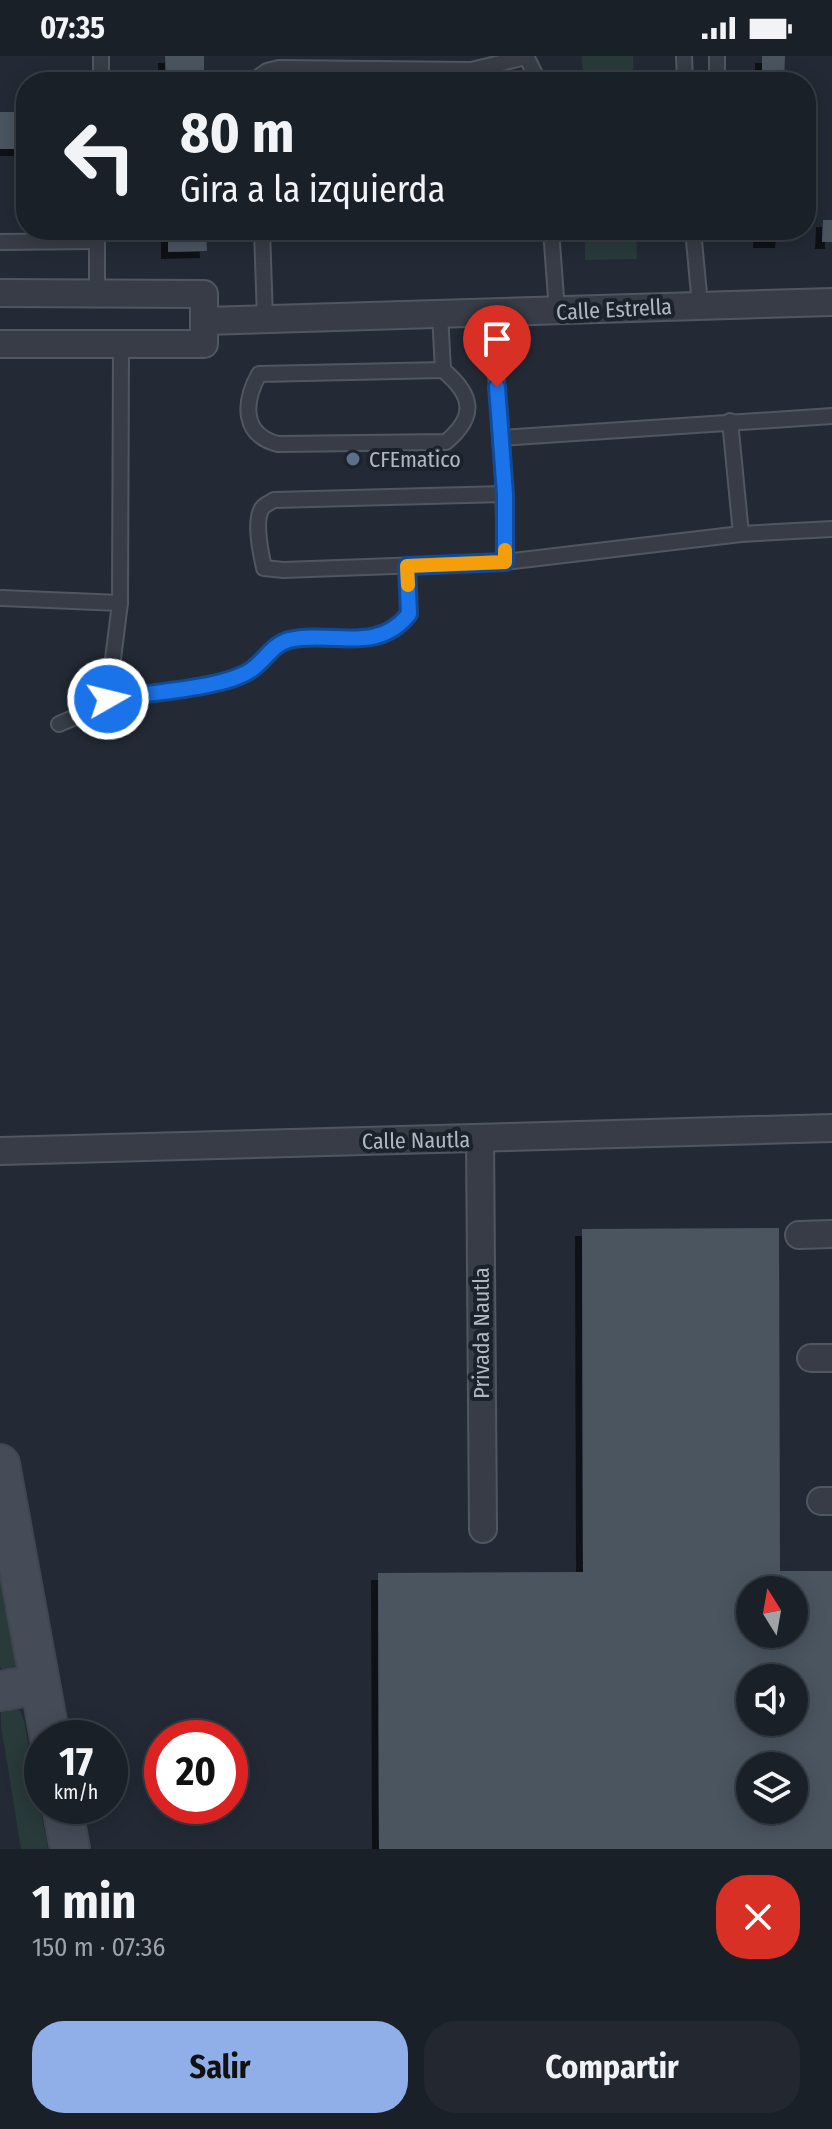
<!DOCTYPE html>
<html lang="es">
<head>
<meta charset="utf-8">
<style>
	:root { --surface:#1a2028; --page:#232830; --text:#f1f3f6; --muted:#9fa3a8; --line:#383e45; --accent:#90afe9 }
	body { margin:0; font-family:"Fira Sans Condensed",sans-serif; background:var(--page); color:var(--text); height:100vh; display:flex; flex-direction:column; font-size:30px; white-space:nowrap }
	* { box-sizing:border-box; margin:0 }
	p { font-size:26px; color:var(--muted) }
	.icon { flex:none; width:44px; height:44px; fill:none; stroke:currentColor; stroke-width:2; stroke-linecap:round; stroke-linejoin:round }
	.map { position:relative; height:1793px; overflow:hidden }
	.sheet { display:flex; flex-direction:column; background:var(--surface); flex:1 }
	.sheet>* { flex:none }
	.banner { position:absolute; left:16px; top:16px; width:800px; height:168px; border-radius:32px; box-shadow:0 4px 20px #0003,0 0 0 2px var(--line); background:#1a2028; color:var(--text); overflow:hidden }
	.needle { width:52px; rotate:349deg }
	.fabs { position:absolute; left:736px; top:1520px; display:grid; gap:16px }
	.fabs a { display:grid; place-items:center; width:72px; height:72px; border-radius:50%; background:var(--surface); box-shadow:0 4px 20px #0003,0 0 0 2px var(--line); font-size:40px }
	.speed { position:absolute; left:24px; top:1664px; display:flex; gap:16px; font-size:40px; font-weight:700; text-align:center }
	.speed>* { display:grid; place-content:center; width:104px; height:104px; border-radius:50%; background:var(--surface); box-shadow:0 4px 20px #0003,0 0 0 2px var(--line); line-height:1 }
	.speed small { font-size:20px; font-weight:400 }
	.speed .limit { border:12px solid #d22; background:#fff; color:#111 }
	.pin { position:absolute; display:grid; place-items:center; width:68px; height:68px; color:#fff; margin:-82px -34px; border-radius:50% 50% 50% 0; rotate:-45deg; box-shadow:0 0 8px #0007 }
	.pin .icon { rotate:45deg }
	.me { position:absolute; width:88px; margin:-44px; rotate:82deg; stroke-linejoin:round; filter:drop-shadow(0 0 6px #0008) }
	.turn { display:flex; align-items:center; gap:28px; height:168px; padding:0 32px; font-size:36px }
	.turn .icon { width:104px; height:104px; stroke-width:2.5 }
	.turn b { display:block; font-size:56px; line-height:68px }
	.round { display:grid; place-items:center; flex:none; width:84px; height:84px; border-radius:32px; background:var(--page) }
	.overview { display:flex; align-items:center; justify-content:space-between; height:136px; padding:0 32px }
	h1 { font-size:48px; font-weight:700; line-height:60px }
	.cta { display:flex; gap:16px; margin-top:auto; padding:16px 32px }
	.cta a { flex:1; height:92px; border-radius:32px; background:var(--accent); color:#111; font-size:32px; font-weight:700; line-height:92px; text-align:center }
	.cta a+a { background:var(--page); color:var(--text) }
	.status { display:flex; justify-content:space-between; align-items:center; height:56px; padding:0 40px; background:var(--surface); direction:ltr }
	.status svg { height:22px; fill:currentColor }
	.map>svg:first-child { display:block }
	.green { fill:#293a3a }
	.building { fill:#4c5461; fill-rule:evenodd; filter:url(#shadow) }
	.lines { fill:none; stroke-linecap:round; stroke-linejoin:round }
	.lane-casing { stroke:#515761; stroke-width:18 }
	.street-casing { stroke:#515761; stroke-width:30 }
	.secondary-casing { stroke:#40464f; stroke-width:42 }
	.lane { stroke:#373c46; stroke-width:14 }
	.street { stroke:#373c46; stroke-width:26 }
	.secondary { stroke:#454c58; stroke-width:38 }
	.route-casing { stroke:#114b97; stroke-width:20 }
	.route { stroke:#1a73e8; stroke-width:14 }
	.slow { stroke:#f59e0b; stroke-width:14 }
	.service-dot { fill:#5c6f8a; stroke:#1c222b; stroke-width:3 }
	.labels { text-anchor:middle; stroke-width:8; stroke-linejoin:round; paint-order:stroke }
	.street-label { font-size:22px; fill:#b1b7c2; stroke:#1c222b }
	.poi-label { font-size:22px; fill:#b1b7c2; stroke:#1c222b; text-anchor:start }
</style>
</head>
<body>
<div class="status"><b>07:35</b><svg viewBox="0 0 49 12"><path d="M0 12V9h3v3zM5 12V6h3v6zM10 12V3h3v9zM15 12V0h3v12zM26 1h20v11H26zM47 4h2v5h-2z"/></svg></div>
<div class="map">
<svg width="832" height="1793" viewBox="0 0 832 1793">
	<defs>
		<filter id="shadow"><feDropShadow dx="-7" dy="7" stdDeviation="0" flood-color="#0009"/></filter>
	</defs>
	<rect width="100%" height="100%" fill="#232a35"/>
	<!-- green -->
	<g class="green">
		<polygon points="582,0 633,0 634,26 583,26"/>
		<polygon points="585,174 636,174 637,203 585,204"/>
		<polygon points="0,1485 21,1611 17,1615 7,1617 0,1611"/>
		<polygon points="1,1650 18,1650 24,1665 48,1793 21,1793 1,1669"/>
	</g>
	<!-- building -->
	<g class="building">
		<polygon points="165,0 204,0 204,26 166,26"/>
		<polygon points="762,0 785,0 784,26 762,26"/>
		<rect x="0" y="56" width="26" height="37"/>
		<polygon points="823,164 832,164 832,186 822,186"/>
		<polygon points="168,174 206,174 207,195 168,196"/>
		<polygon points="761,174 783,174 782,185 760,185"/>
		<path d="M 779,1172 L 780,1515 L 832,1515 L 832,1793 L 379,1793 L 378,1517 L 583,1516 L 582,1173 ZM 750,1534 L 794,1534 L 794,1578 L 750,1578 ZM 750,1622 L 794,1622 L 794,1666 L 750,1666 ZM 750,1710 L 794,1710 L 794,1754 L 750,1754 Z"/>
	</g>
	<g class="lines">
		<!-- lane casing -->
		<g class="lane-casing">
			<g id="lane">
				<polyline points="526,0 539,26"/>
				<polyline points="684,0 685,26"/>
				<polyline points="101,26 101,0"/>
				<polyline points="256,26 256,23 267,15 279,12 471,14 526,1"/>
				<polyline points="717,26 717,0"/>
				<polyline points="97,174 97,237"/>
				<polyline points="262,174 265,263"/>
				<polyline points="551,174 557,255"/>
				<polyline points="693,174 700,249"/>
				<polyline points="716,176 716,174"/>
				<polyline points="0,186 96,185"/>
				<polyline points="490,257 502,382 505,506"/>
				<polyline points="440,258 443,314"/>
				<path d="M 443,314 C 473,339 477,360 446,386 L 278,388 C 242,379 243,347 259,318 Z"/>
				<polyline points="730,365 741,478"/>
				<polyline points="502,382 832,360"/>
				<path d="M 505,438 L 274,444 C 271,446 264,449 263,451 C 253,463 261,498 264,512 L 283,514 L 505,506 L 741,478 L 832,473"/>
				<polyline points="2,542 120,547"/>
				<path d="M 108,643 C 145,637 216,633 246,617 C 263,609 270,589 289,584 C 331,574 377,599 409,558 L 407,510"/>
				<polyline points="59,668 92,654 108,643 120,547 121,288"/>
			</g>
		</g>
		<!-- street casing -->
		<g class="street-casing">
			<g id="street">
				<polyline points="0,237 204,238 204,288 0,288"/>
				<polyline points="204,265 832,246"/>
				<polyline points="480,1082 483,1473"/>
				<polyline points="0,1095 832,1072"/>
				<polyline points="799,1179 832,1178"/>
				<polyline points="811,1302 832,1302"/>
				<polyline points="821,1445 832,1445"/>
			</g>
		</g>
		<!-- secondary casing -->
		<g class="secondary-casing">
			<g id="secondary">
				<polyline points="0,1408 50,1682"/>
				<polyline points="0,1635 40,1628"/>
				<polyline points="62,1750 70,1793"/>
			</g>
		</g>
		<!-- lane -->
		<use href="#lane" class="lane"/>
		<!-- street -->
		<use href="#street" class="street"/>
		<!-- secondary -->
		<use href="#secondary" class="secondary"/>
	</g>
	<g class="lines">
		<!-- route casing -->
		<g class="route-casing">
			<path id="route" d="M 108,643 C 145,637 216,633 246,617 C 263,609 270,589 289,584 C 331,574 377,599 409,558 L 407,510 L 505,506 L 505,438 L 497,331"/>
		</g>
		<!-- route -->
		<use href="#route" class="route"/>
		<!-- slow -->
		<polyline class="slow" points="408,529 407,510 505,506 505,494"/>
	</g>
	<!-- markers -->
	<circle class="service-dot" cx="353" cy="403" r="8"/>
	<g class="labels">
		<!-- street labels -->
		<g class="street-label">
			<text transform="translate(614 253) rotate(-3)" y="8">Calle Estrella</text>
			<text transform="translate(416 1084) rotate(-1)" y="8">Calle Nautla</text>
			<text transform="translate(481 1277) rotate(-90)" y="8">Privada Nautla</text>
		</g>
		<!-- poi labels -->
		<g class="poi-label">
			<text x="369" y="411">CFEmatico</text>
		</g>
	</g>
</svg>
<div class="fabs">
<a><svg class="needle" viewBox="-14 -14 28 28"><path d="M0-13l5 13h-10z" fill="#e53935"/><path d="M0 13l5-13h-10z" fill="#9fa3a8"/></svg></a>
<a><svg class="icon" aria-label="sound" viewBox="0 0 24 24"><path d="M4 9h4l5-4v14l-5-4H4zM17 9q2 3 0 6"/></svg></a>
<a><svg class="icon" aria-label="layers" viewBox="0 0 24 24"><path d="M12 4l9 5-9 5-9-5zM3 14l9 5 9-5"/></svg></a>
</div>
<div class="speed"><div>17<small>km/h</small></div><div class="limit">20</div></div>
<div class="pin" style="left:497px;top:331px;background:#d93025"><svg class="icon" aria-label="arrive" viewBox="0 0 24 24"><path d="M6 21V4h12l-3 4 3 4H6"/></svg></div>
<svg class="me" style="left:108px;top:643px" viewBox="-20 -20 40 40"><circle r="17" fill="#1a73e8" stroke="#fff" stroke-width="3"/><path d="M0-11L8 9 0 5-8 9z" fill="#fff"/></svg>
<div class="banner">
<div class="turn"><svg class="icon" aria-label="left" viewBox="0 0 24 24"><path d="M17 20v-9H6M10 6l-5 5 5 5"/></svg><div><b>80 m</b>Gira a la izquierda</div></div>
</div>
</div>
<section class="sheet">
<div class="overview"><div><h1>1 min</h1><p>150 m · 07:36</p></div><a class="round" style="background:#d93025;color:#fff"><svg class="icon" aria-label="close" viewBox="0 0 24 24"><path d="M6 6l12 12M18 6L6 18"/></svg></a></div>
<div class="cta"><a>Salir</a><a>Compartir</a></div>
</section>
</body>
</html>
